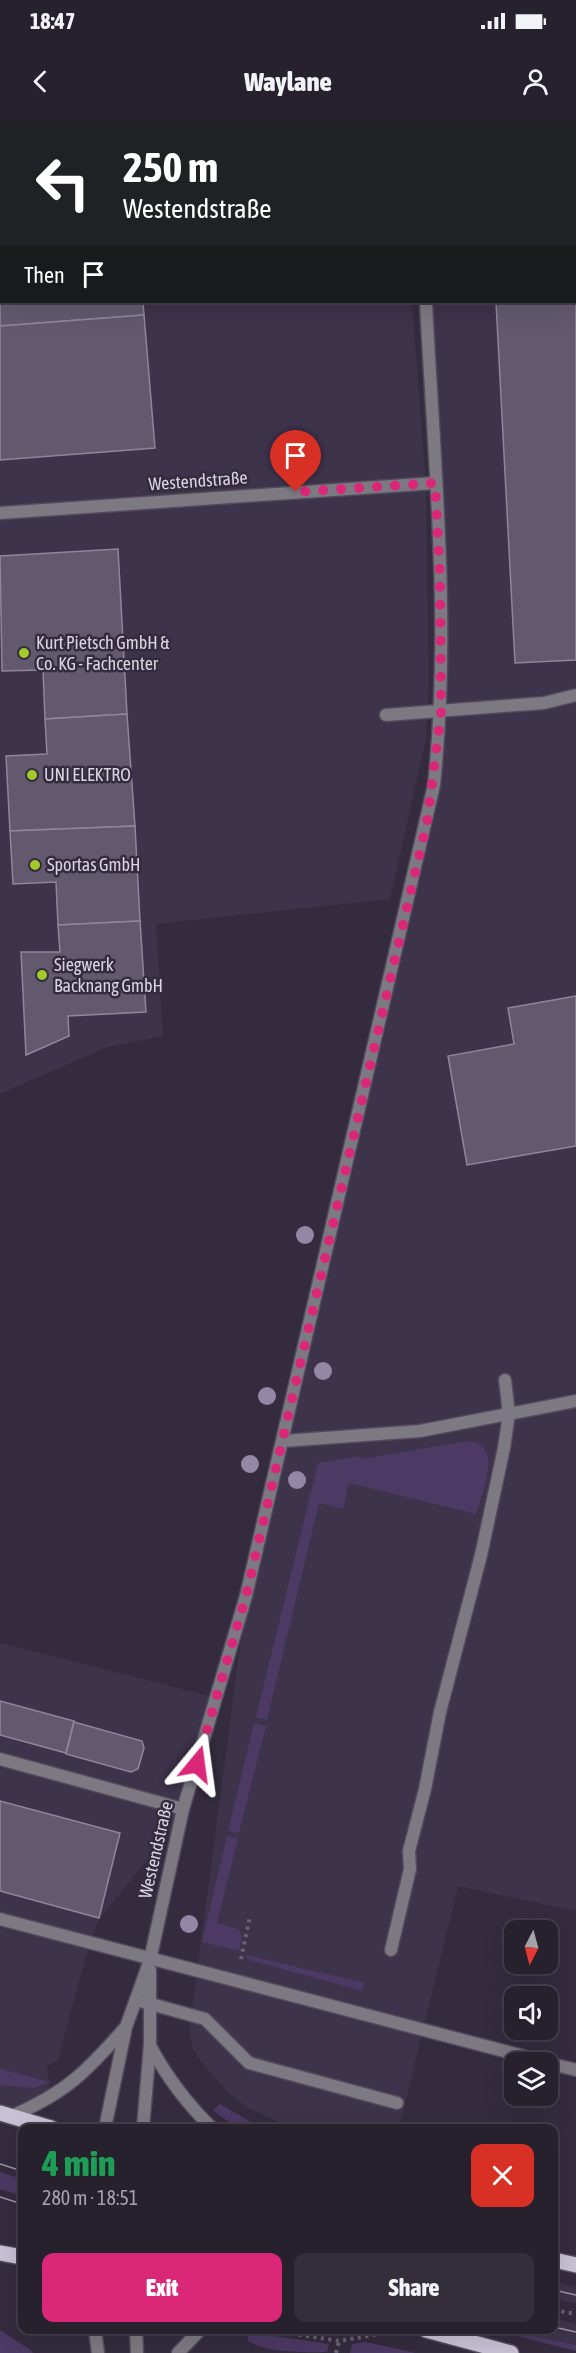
<!DOCTYPE html>
<html lang="en">
<head>
<meta charset="utf-8">
<style>
	:root { --surface:#27212e; --page:#332e3a; --text:#f1f3f6; --muted:#a4a3aa; --line:#433e4a; --accent:#db2777 }
	body { margin:0; font-family:"Asap Condensed",sans-serif; background:var(--page); color:var(--text); height:100vh; display:flex; flex-direction:column; font-size:22px; white-space:nowrap }
	* { box-sizing:border-box; margin:0 }
	p { font-size:20px; color:var(--muted) }
	.icon { flex:none; width:33px; height:33px; fill:none; stroke:currentColor; stroke-width:2; stroke-linecap:round; stroke-linejoin:round }
	.map { position:relative; flex:1; overflow:hidden }
	.details { position:absolute; left:18px; top:2004px; width:540px; height:210px; display:flex; flex-direction:column; background:var(--surface); border-radius:12px; box-shadow:0 6px 24px #0002,0 0 0 2px var(--line) }
	.details>* { flex:none }
	.guide { position:absolute; left:0px; top:0px; width:576px; height:183px; box-shadow:0 6px 24px #0002,0 0 0 2px var(--line); background:#202124; color:#fff; overflow:hidden }
	.needle { width:39px; rotate:186deg }
	.tools { position:absolute; left:504px; top:1800px; display:grid; gap:12px }
	.tools a { display:grid; place-items:center; width:54px; height:54px; border-radius:12px; background:var(--surface); box-shadow:0 6px 24px #0002,0 0 0 2px var(--line); font-size:30px }
	.pin { position:absolute; display:grid; place-items:center; width:51px; height:51px; color:#fff; margin:-62px -26px; border-radius:50% 50% 50% 0; rotate:-45deg; box-shadow:0 0 6px #0007 }
	.pin .icon { rotate:45deg }
	.me { position:absolute; width:66px; margin:-33px; rotate:16deg; stroke-linejoin:round; filter:drop-shadow(0 0 4px #0008) }
	.turn { display:flex; align-items:center; gap:21px; height:126px; padding:0 24px; font-size:27px }
	.turn .icon { width:78px; height:78px; stroke-width:2.5 }
	.turn b { display:block; font-size:42px; line-height:51px }
	.then { display:flex; align-items:center; height:57px; padding:0 24px; background:#0003; gap:12px; font-size:22px }
	.round { display:grid; place-items:center; flex:none; width:63px; height:63px; border-radius:12px; background:var(--page) }
	.head { display:flex; align-items:center; justify-content:space-between; height:102px; padding:0 24px }
	h1 { font-size:36px; font-weight:800; line-height:45px; color:#1e9e55 }
	.cta { display:flex; gap:12px; margin-top:auto; padding:12px 24px }
	.cta a { flex:1; height:69px; border-radius:12px; background:var(--accent); color:#fff; font-size:24px; font-weight:800; line-height:69px; text-align:center }
	.cta a+a { background:var(--page); color:var(--text) }
	.status { display:flex; justify-content:space-between; align-items:center; height:42px; padding:0 30px; background:var(--surface); direction:ltr }
	.status svg { height:16px; fill:currentColor }
	header { display:flex; justify-content:space-between; align-items:center; height:78px; padding:0 24px; background:var(--surface); font-size:27px; font-weight:800 }
	.map>svg:first-child { display:block }
	.built { fill:#3d334b }
	.green { fill:#4c3964 }
	.building { fill:#62596e; stroke:#8f869c; stroke-width:1.5 }
	.lines { fill:none; stroke-linecap:round; stroke-linejoin:round }
	.lane-casing { stroke:#524a5b; stroke-width:15 }
	.street-casing { stroke:#524a5b; stroke-width:15 }
	.primary-casing { stroke:#524a5b; stroke-width:18 }
	.path { stroke:#6a6373; stroke-width:4; stroke-dasharray:3 4.5; stroke-linecap:butt }
	.lane { stroke:#7c7982; stroke-width:12 }
	.street { stroke:#7c7982; stroke-width:12 }
	.primary { stroke:#c9c1d5; stroke-width:15 }
	.tram { stroke:#9994a2; stroke-width:1.5 }
	.tree { fill:#9487a6 }
	.route { stroke:#db2777; stroke-width:10; stroke-dasharray:0 18 }
	.poi-dot { fill:#a1c929; stroke:#342c3e; stroke-width:2 }
	.labels { text-anchor:middle; stroke-width:5; stroke-linejoin:round; paint-order:stroke }
	.street-label { font-size:18px; fill:#d9d5e0; stroke:#342c3e }
	.poi-label { font-size:18px; fill:#d9d5e0; stroke:#342c3e; text-anchor:start }
</style>
</head>
<body>
<div class="status"><b>18:47</b><svg viewBox="0 0 49 12"><path d="M0 12V9h3v3zM5 12V6h3v6zM10 12V3h3v9zM15 12V0h3v12zM26 1h20v11H26zM47 4h2v5h-2z"/></svg></div>
<header><svg class="icon" aria-label="back" viewBox="0 0 24 24"><path d="M15 5l-7 7 7 7"/></svg>Waylane<svg class="icon" aria-label="person" viewBox="0 0 24 24"><circle cx="12" cy="8" r="4"/><path d="M4 21q1-7 8-7t8 7"/></svg></header>
<div class="map">
<svg width="576" height="2233" viewBox="0 0 576 2233">
	<rect width="100%" height="100%" fill="#342c3e"/>
	<!-- built -->
	<g class="built">
		<polygon points="0,0 397,0 2,2 2,182 412,182 426,366 429,563 426,618 390,779 156,804 163,916 107,927 0,974"/>
		<polygon points="416,0 576,0 576,1791 458,1766 399,2008 300,2008 280,2003 248,1988 230,1974 201,1942 193,1929 189,1912 250,1451 436,626 440,562 426,182 574,182 574,2"/>
		<polygon points="0,1523 210,1576 179,1701 99,1799 85,1839 58,1940 47,1946 50,1966 24,1994 0,1987"/>
		<polygon points="554,2162 576,2167 576,2183 554,2179"/>
		<polygon points="554,2199 576,2204 576,2225 515,2212 515,2210 554,2210"/>
	</g>
	<!-- green -->
	<g class="green">
		<path d="M 467,1321 C 505,1323 482,1372 476,1394 L 349,1363 L 343,1389 L 319,1383 L 267,1600 L 256,1597 L 318,1343 L 360,1336 L 362,1339 Z"/>
		<polygon points="254,1603 266,1606 239,1713 228,1711"/>
		<polygon points="227,1715 238,1719 217,1803 239,1809 242,1817 239,1831 202,1822"/>
		<polygon points="247,1835 365,1863 362,1870 359,1870 246,1839"/>
		<polygon points="0,1949 1,1949 50,1962 33,1968 0,1965"/>
		<path d="M 220,1984 L 261,2008 C 237,2009 232,2005 213,1990 Z"/>
		<polygon points="0,2052 22,2059 22,2076 0,2069"/>
		<polygon points="0,2210 29,2229 33,2233 0,2233"/>
		<polygon points="493,2210 515,2210 515,2212 576,2225 576,2231"/>
		<path d="M 248,2212 L 329,2224 L 327,2232 C 309,2233 264,2232 248,2221 Z"/>
		<polygon points="364,2222 370,2223 416,2233 350,2233 352,2224"/>
	</g>
	<!-- building -->
	<g class="building">
		<rect x="234" y="0" width="125" height="2"/>
		<polygon points="486,0 576,0 576,540 515,543 496,182 574,182 574,2"/>
		<polygon points="0,47 2,182 143,182 144,195 0,206"/>
		<polygon points="144,195 155,328 0,340 0,206"/>
		<polygon points="118,429 127,594 45,599 43,550 2,551 0,436"/>
		<polygon points="127,594 135,706 10,711 6,636 47,634 45,599"/>
		<polygon points="135,706 140,801 58,805 56,762 13,764 10,711"/>
		<polygon points="140,801 146,892 68,896 69,916 26,935 21,832 60,832 58,805"/>
		<polygon points="576,876 576,1026 467,1045 448,936 514,924 508,888"/>
		<polygon points="0,1581 74,1601 66,1633 0,1615"/>
		<polygon points="74,1602 142,1621 144,1628 138,1649 131,1652 66,1634"/>
		<polygon points="0,1681 120,1713 99,1798 0,1771"/>
	</g>
	<g class="lines">
		<!-- lane casing -->
		<g class="lane-casing">
			<g id="lane">
				<polyline points="386,595 544,583 576,575"/>
				<polyline points="283,1321 420,1311 576,1281"/>
				<polyline points="0,1639 183,1689"/>
				<polyline points="0,1799 546,1942"/>
				<polyline points="391,1830 410,1749 409,1731 425,1669 440,1592 481,1435 504,1328 509,1294 505,1260"/>
				<polyline points="140,1881 205,1899 249,1943 397,1983"/>
				<polyline points="548,1943 576,1950"/>
			</g>
		</g>
		<!-- street casing -->
		<g class="street-casing">
			<g id="street">
				<polyline points="416,0 416,2"/>
				<polyline points="0,393 435,363"/>
				<path d="M 150,1926 C 167,1957 187,1984 212,2008"/>
				<path d="M 12,1996 C 67,1972 86,1952 125,1908"/>
				<path d="M 105,2008 L 126,1907 L 150,1840 L 183,1689 L 246,1476 L 434,665 C 451,504 434,342 426,182"/>
				<polyline points="143,2008 150,1925 150,1850"/>
				<polyline points="95,2210 98,2233"/>
				<polyline points="136,2210 137,2233"/>
				<polyline points="178,2233 200,2210"/>
			</g>
		</g>
		<!-- primary casing -->
		<g class="primary-casing">
			<g id="primary">
				<polyline points="0,1993 51,2008"/>
				<polyline points="0,2133 22,2137"/>
				<polyline points="554,2140 576,2145"/>
				<polyline points="426,2210 511,2233"/>
			</g>
		</g>
		<!-- path -->
		<g class="path">
			<polyline points="241,1839 250,1796"/>
			<polyline points="554,2190 576,2194"/>
			<polyline points="269,2210 339,2221 402,2210"/>
			<polyline points="222,2211 252,2210"/>
			<polyline points="336,2233 339,2221"/>
		</g>
		<!-- lane -->
		<use href="#lane" class="lane"/>
		<!-- street -->
		<use href="#street" class="street"/>
		<!-- primary -->
		<use href="#primary" class="primary"/>
		<!-- tram -->
		<g class="tram">
			<polyline points="0,2044 22,2051"/>
			<polyline points="0,2077 22,2084"/>
			<polyline points="554,2170 576,2175"/>
			<polyline points="554,2207 576,2212"/>
		</g>
	</g>
	<!-- trees -->
	<g class="tree">
		<circle cx="305" cy="1115" r="9"/>
		<circle cx="323" cy="1251" r="9"/>
		<circle cx="267" cy="1276" r="9"/>
		<circle cx="250" cy="1344" r="9"/>
		<circle cx="297" cy="1360" r="9"/>
		<circle cx="189" cy="1804" r="9"/>
	</g>
	<g class="lines">
		<!-- route -->
		<polyline class="route" points="197,1644 246,1476 427,702 441,593 440,456 435,363 296,372"/>
	</g>
	<!-- markers -->
	<g class="poi-dot">
		<circle cx="24" cy="533" r="6"/>
		<circle cx="32" cy="655" r="6"/>
		<circle cx="35" cy="745" r="6"/>
		<circle cx="42" cy="855" r="6"/>
	</g>
	<g class="labels">
		<!-- street labels -->
		<g class="street-label">
			<text transform="translate(198 361) rotate(-4)" y="6">Westendstraße</text>
			<text transform="translate(156 1730) rotate(-77)" y="6">Westendstraße</text>
		</g>
		<!-- poi labels -->
		<g class="poi-label">
			<text x="36" y="529">Kurt Pietsch GmbH &amp;<tspan x="36" dy="21">Co. KG - Fachcenter</tspan></text>
			<text x="44" y="661">UNI ELEKTRO</text>
			<text x="47" y="751">Sportas GmbH</text>
			<text x="54" y="851">Siegwerk<tspan x="54" dy="21">Backnang GmbH</tspan></text>
		</g>
	</g>
</svg>
<div class="tools">
<a><svg class="needle" viewBox="-14 -14 28 28"><path d="M0-13l5 13h-10z" fill="#e53935"/><path d="M0 13l5-13h-10z" fill="#a4a3aa"/></svg></a>
<a><svg class="icon" aria-label="sound" viewBox="0 0 24 24"><path d="M4 9h4l5-4v14l-5-4H4zM17 9q2 3 0 6"/></svg></a>
<a><svg class="icon" aria-label="layers" viewBox="0 0 24 24"><path d="M12 4l9 5-9 5-9-5zM3 14l9 5 9-5"/></svg></a>
</div>
<div class="pin" style="left:296px;top:372px;background:#d93025"><svg class="icon" aria-label="arrive" viewBox="0 0 24 24"><path d="M6 21V4h12l-3 4 3 4H6"/></svg></div>
<svg class="me" style="left:197px;top:1644px" viewBox="-20 -20 40 40"><path d="M0-17L14 15 0 8-14 15z" fill="#db2777" stroke="#fff" stroke-width="4"/></svg>
<div class="guide">
<div class="turn"><svg class="icon" aria-label="left" viewBox="0 0 24 24"><path d="M17 20v-9H6M10 6l-5 5 5 5"/></svg><div><b>250 m</b>Westendstraße</div></div>
<div class="then">Then<svg class="icon" aria-label="arrive" viewBox="0 0 24 24"><path d="M6 21V4h12l-3 4 3 4H6"/></svg></div>
</div>
<section class="details">
<div class="head"><div><h1>4 min</h1><p>280 m · 18:51</p></div><a class="round" style="background:#d93025;color:#fff"><svg class="icon" aria-label="close" viewBox="0 0 24 24"><path d="M6 6l12 12M18 6L6 18"/></svg></a></div>
<div class="cta"><a>Exit</a><a>Share</a></div>
</section>
</div>
</body>
</html>
